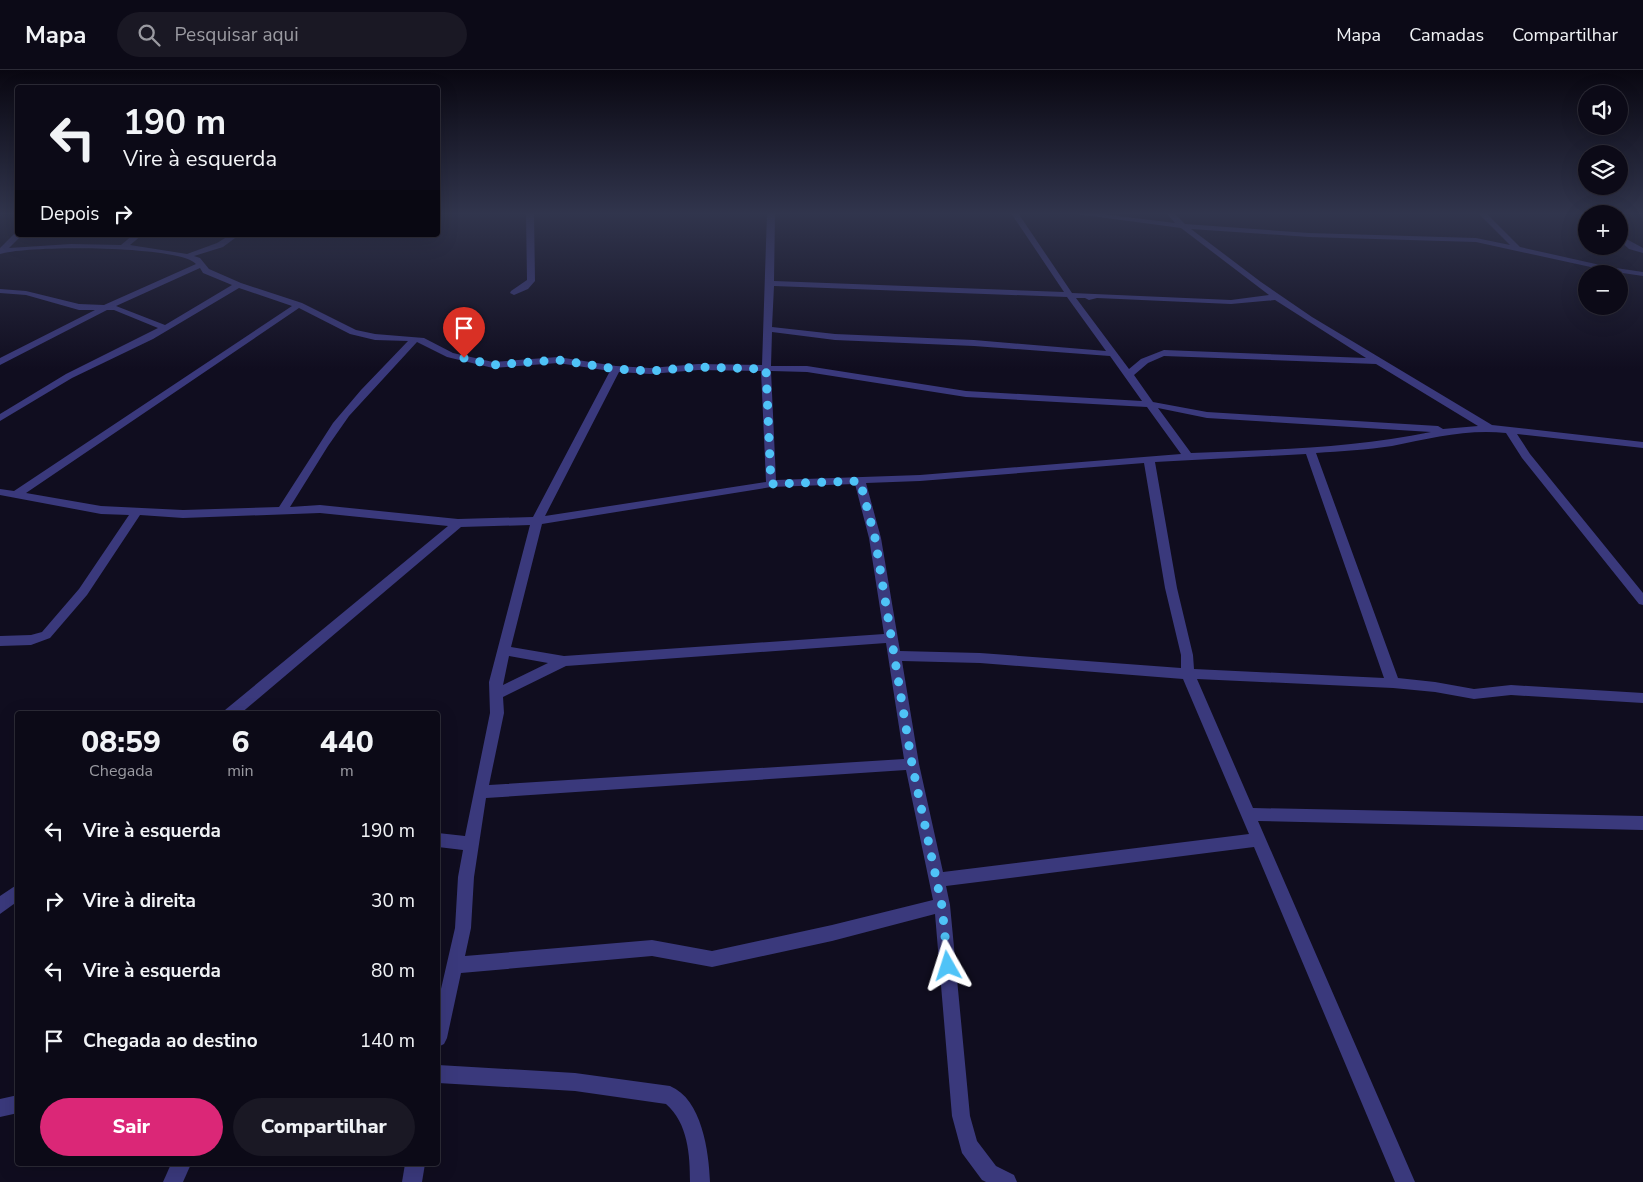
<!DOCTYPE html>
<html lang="pt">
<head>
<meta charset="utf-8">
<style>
	:root { --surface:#0c0a17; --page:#1a1824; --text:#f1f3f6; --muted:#9a9aa1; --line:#2c2b36; --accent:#db2777 }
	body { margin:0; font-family:"Nunito Sans",sans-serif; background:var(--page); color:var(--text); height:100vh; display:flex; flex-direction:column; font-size:19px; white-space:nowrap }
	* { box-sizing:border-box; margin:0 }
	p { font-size:16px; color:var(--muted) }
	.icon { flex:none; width:28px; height:28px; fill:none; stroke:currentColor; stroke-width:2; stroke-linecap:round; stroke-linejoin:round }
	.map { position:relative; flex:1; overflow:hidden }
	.panel { position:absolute; left:15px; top:641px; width:425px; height:455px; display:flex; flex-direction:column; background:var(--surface); border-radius:5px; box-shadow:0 5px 20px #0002,0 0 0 1px var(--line) }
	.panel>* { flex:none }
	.top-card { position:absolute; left:15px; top:15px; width:425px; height:152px; border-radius:5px; box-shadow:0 5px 20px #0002,0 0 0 1px var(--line); background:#0c0a17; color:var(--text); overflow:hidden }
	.tools { position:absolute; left:1578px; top:15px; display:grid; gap:10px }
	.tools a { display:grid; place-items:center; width:50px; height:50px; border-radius:50%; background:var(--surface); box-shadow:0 5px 20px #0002,0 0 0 1px var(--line); font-size:25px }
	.pin { position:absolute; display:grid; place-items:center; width:42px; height:42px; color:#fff; margin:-51px -21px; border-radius:50% 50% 50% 0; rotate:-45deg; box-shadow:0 0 5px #0007 }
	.pin .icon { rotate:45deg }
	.me { position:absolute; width:55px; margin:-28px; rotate:354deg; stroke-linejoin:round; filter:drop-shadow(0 0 4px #0008) }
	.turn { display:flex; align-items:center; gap:18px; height:105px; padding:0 25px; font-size:22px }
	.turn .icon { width:65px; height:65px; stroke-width:2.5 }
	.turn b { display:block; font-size:35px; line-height:42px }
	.then { display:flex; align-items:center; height:48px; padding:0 25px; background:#0003; gap:10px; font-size:19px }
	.eta { display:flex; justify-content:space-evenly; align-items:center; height:85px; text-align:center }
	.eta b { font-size:30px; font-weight:800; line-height:35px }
	.primary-button { display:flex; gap:10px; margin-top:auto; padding:10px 25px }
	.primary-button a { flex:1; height:58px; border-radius:30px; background:var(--accent); color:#fff; font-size:20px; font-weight:800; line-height:58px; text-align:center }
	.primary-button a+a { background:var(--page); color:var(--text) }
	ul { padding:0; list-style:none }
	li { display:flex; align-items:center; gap:15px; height:70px; padding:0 25px }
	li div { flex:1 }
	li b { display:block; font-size:19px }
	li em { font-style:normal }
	header { display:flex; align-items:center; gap:30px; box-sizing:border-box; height:70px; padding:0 25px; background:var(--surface); border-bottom:1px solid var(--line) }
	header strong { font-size:24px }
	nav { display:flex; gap:28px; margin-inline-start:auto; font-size:18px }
	.search { width:350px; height:45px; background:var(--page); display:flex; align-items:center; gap:12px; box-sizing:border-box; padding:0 18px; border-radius:28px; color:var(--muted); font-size:19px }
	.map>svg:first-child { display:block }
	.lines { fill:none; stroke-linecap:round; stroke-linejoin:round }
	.street { fill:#3a397c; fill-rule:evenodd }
	.route { stroke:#4fc3f7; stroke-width:9; stroke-dasharray:0 16.2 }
</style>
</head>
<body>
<header>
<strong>Mapa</strong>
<div class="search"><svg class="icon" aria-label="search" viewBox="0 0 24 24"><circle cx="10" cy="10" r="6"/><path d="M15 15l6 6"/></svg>Pesquisar aqui</div>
<nav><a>Mapa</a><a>Camadas</a><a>Compartilhar</a></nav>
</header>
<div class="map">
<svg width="1643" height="1112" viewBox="0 0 1643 1112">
	<rect width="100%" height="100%" fill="#100d1f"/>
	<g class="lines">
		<!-- street -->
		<g class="street">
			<polygon points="526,143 534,143 535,211 528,219 514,225 510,223 511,221 527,210"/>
			<path d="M 767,143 L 775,143 L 774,211 L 1064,222 L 1011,143 L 1018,143 L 1072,223 L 1231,230 L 1269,225 L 1181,158 L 1069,143 L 1094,143 L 1175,153 L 1166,143 L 1174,143 L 1185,154 L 1309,163 L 1476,168 L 1510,175 L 1478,143 L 1486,143 L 1520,177 L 1609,197 L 1643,202 L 1643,206 L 1609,201 L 1476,172 L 1309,167 L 1191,159 L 1261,212 L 1312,247 L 1492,355 L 1643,372 L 1643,378 L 1517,364 L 1530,384 L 1643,523 L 1643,535 L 1639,534 L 1522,388 L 1506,363 C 1467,359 1431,368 1392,376 C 1367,380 1341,381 1316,383 L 1398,608 L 1435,612 L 1474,619 L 1511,615 L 1643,623 L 1643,633 L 1511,625 L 1474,629 L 1435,622 L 1393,618 L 1197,609 L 1253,738 L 1643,746 L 1643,760 L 1258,751 L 1415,1112 L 1395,1112 L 1254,777 L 946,816 L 950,835 L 970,1046 L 977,1071 L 996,1096 L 1014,1105 L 1017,1112 L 986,1112 L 982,1110 L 962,1083 L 952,1046 L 935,844 L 832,871 L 712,897 L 652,886 L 461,903 L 447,968 L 444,974 L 438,977 L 438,932 L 455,858 L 458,807 L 463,780 L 438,777 L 438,763 L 465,766 L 490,643 L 489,612 L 530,455 L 461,457 L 240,644 L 223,644 L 225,640 L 448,456 L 320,443 L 183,448 L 140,445 L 87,525 L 50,568 L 31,575 L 0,576 L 0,566 L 31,565 L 42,562 L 79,519 L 129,445 L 101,444 L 0,425 L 0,419 L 14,421 L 292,236 L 239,218 L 153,269 L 72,308 L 0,351 L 0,344 L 66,304 L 158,258 L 114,240 L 107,240 L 0,295 L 0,288 L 95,240 L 79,240 L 26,225 L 0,223 L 0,219 L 26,221 L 79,234 L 104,235 L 196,194 C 179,175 26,175 0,184 L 0,178 L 15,163 L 22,165 L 9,178 L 71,174 L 121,175 L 133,165 L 142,165 L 130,175 L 187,184 L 217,173 L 230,165 L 239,165 L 223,177 L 194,186 L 200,188 L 209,199 L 241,213 L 302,233 L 356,260 L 375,264 L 424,268 L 453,283 L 493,292 L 558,287 L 616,296 L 650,298 L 698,294 L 762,295 ZM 200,198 L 203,203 L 232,215 L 165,255 L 116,236 ZM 774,216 L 1067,227 L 1106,281 L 974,270 L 835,264 L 772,257 ZM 1076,228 L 1085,228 L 1089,230 L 1097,228 L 1231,234 L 1275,230 L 1366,288 L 1164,280 L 1141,289 L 1129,299 ZM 299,238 L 350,264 L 375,270 L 408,271 L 361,320 L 333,353 L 279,437 L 183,440 L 101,436 L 26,423 ZM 772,262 L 835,270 L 974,276 L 1110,286 L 1142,331 L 966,321 L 807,296 L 771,296 ZM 417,272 L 447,287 L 493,298 L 558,293 L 610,301 L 533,447 L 458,449 L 320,435 L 290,437 L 328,376 L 349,346 ZM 1164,286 L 1376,294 L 1478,356 L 1443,359 L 1438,356 L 1207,342 L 1153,332 L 1134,305 L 1148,293 ZM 698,300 L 761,301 L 766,412 L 545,446 L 619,302 L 650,304 ZM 771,301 L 807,302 L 966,327 L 1147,337 L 1181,384 L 920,405 L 776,410 ZM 1158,338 L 1207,348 L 1431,362 C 1352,378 1272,380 1191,383 ZM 1306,384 L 1384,608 L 1194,599 L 1193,585 L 1177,518 L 1155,392 ZM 1144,393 L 1165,518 L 1181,585 L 1181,598 L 980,583 L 900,581 L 881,468 L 866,413 L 920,411 ZM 855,414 L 869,468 L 884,564 L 564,586 L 511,577 L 542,454 L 771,417 ZM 886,573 L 904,689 L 489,715 L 504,643 L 503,627 L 566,596 ZM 509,586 L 548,593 L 503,615 ZM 902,591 L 980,593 L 1183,609 L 1249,764 L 943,802 L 919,694 ZM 906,700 L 933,830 L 832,855 L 712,881 L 652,870 L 465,886 L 471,858 L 474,807 L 486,728 Z"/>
			<polygon points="1581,143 1589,143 1589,144 1586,144 1586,147"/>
			<polygon points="1619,165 1643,178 1643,183 1629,179 1619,170"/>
			<polygon points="18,814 18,831 0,844 0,826"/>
			<path d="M 438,995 L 575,1003 L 670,1016 C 702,1029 709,1082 710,1112 L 690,1112 C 690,1085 688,1053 666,1034 L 575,1021 L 438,1013 Z"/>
			<polygon points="18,1025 18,1043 0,1047 0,1029"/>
			<polygon points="171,1094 191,1094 183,1112 163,1112"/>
			<polygon points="405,1094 425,1094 422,1112 402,1112"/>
		</g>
	</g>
	<!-- sky -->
	<linearGradient id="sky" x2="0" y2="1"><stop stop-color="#090711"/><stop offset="0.48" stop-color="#31354d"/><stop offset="1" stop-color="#31354d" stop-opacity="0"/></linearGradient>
	<rect width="1643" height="299" fill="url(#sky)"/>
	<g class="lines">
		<!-- route -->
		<polyline class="route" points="464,288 493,295 558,290 616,299 650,301 698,297 766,299 771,414 860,411 875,468 912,694 942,836 948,896"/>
	</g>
</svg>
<div class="tools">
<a><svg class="icon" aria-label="sound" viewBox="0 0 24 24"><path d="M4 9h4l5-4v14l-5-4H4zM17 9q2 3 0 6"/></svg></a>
<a><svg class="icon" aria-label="layers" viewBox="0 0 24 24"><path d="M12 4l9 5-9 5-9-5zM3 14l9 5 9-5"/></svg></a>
<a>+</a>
<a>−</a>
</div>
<div class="pin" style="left:464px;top:288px;background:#d93025"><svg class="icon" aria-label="arrive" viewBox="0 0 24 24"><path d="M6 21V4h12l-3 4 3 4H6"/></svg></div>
<svg class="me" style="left:948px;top:896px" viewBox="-20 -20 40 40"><path d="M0-17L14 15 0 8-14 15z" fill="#4fc3f7" stroke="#fff" stroke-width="4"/></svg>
<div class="top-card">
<div class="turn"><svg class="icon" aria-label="left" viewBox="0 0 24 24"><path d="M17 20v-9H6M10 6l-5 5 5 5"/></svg><div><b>190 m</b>Vire à esquerda</div></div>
<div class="then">Depois<svg class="icon" aria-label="right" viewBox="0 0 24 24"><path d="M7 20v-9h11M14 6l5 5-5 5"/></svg></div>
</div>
<section class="panel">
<div class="eta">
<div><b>08:59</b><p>Chegada</p></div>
<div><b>6</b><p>min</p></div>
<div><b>440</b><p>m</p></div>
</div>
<ul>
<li><svg class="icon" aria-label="left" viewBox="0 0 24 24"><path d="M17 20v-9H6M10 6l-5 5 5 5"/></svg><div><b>Vire à esquerda</b></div><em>190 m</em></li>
<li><svg class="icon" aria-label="right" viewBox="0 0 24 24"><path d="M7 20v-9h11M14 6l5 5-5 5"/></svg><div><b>Vire à direita</b></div><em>30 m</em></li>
<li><svg class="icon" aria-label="left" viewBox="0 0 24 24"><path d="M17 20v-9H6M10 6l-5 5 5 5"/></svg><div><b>Vire à esquerda</b></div><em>80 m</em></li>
<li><svg class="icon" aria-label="arrive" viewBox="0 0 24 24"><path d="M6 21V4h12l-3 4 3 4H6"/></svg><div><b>Chegada ao destino</b></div><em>140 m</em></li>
</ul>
<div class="primary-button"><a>Sair</a><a>Compartilhar</a></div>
</section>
</div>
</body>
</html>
